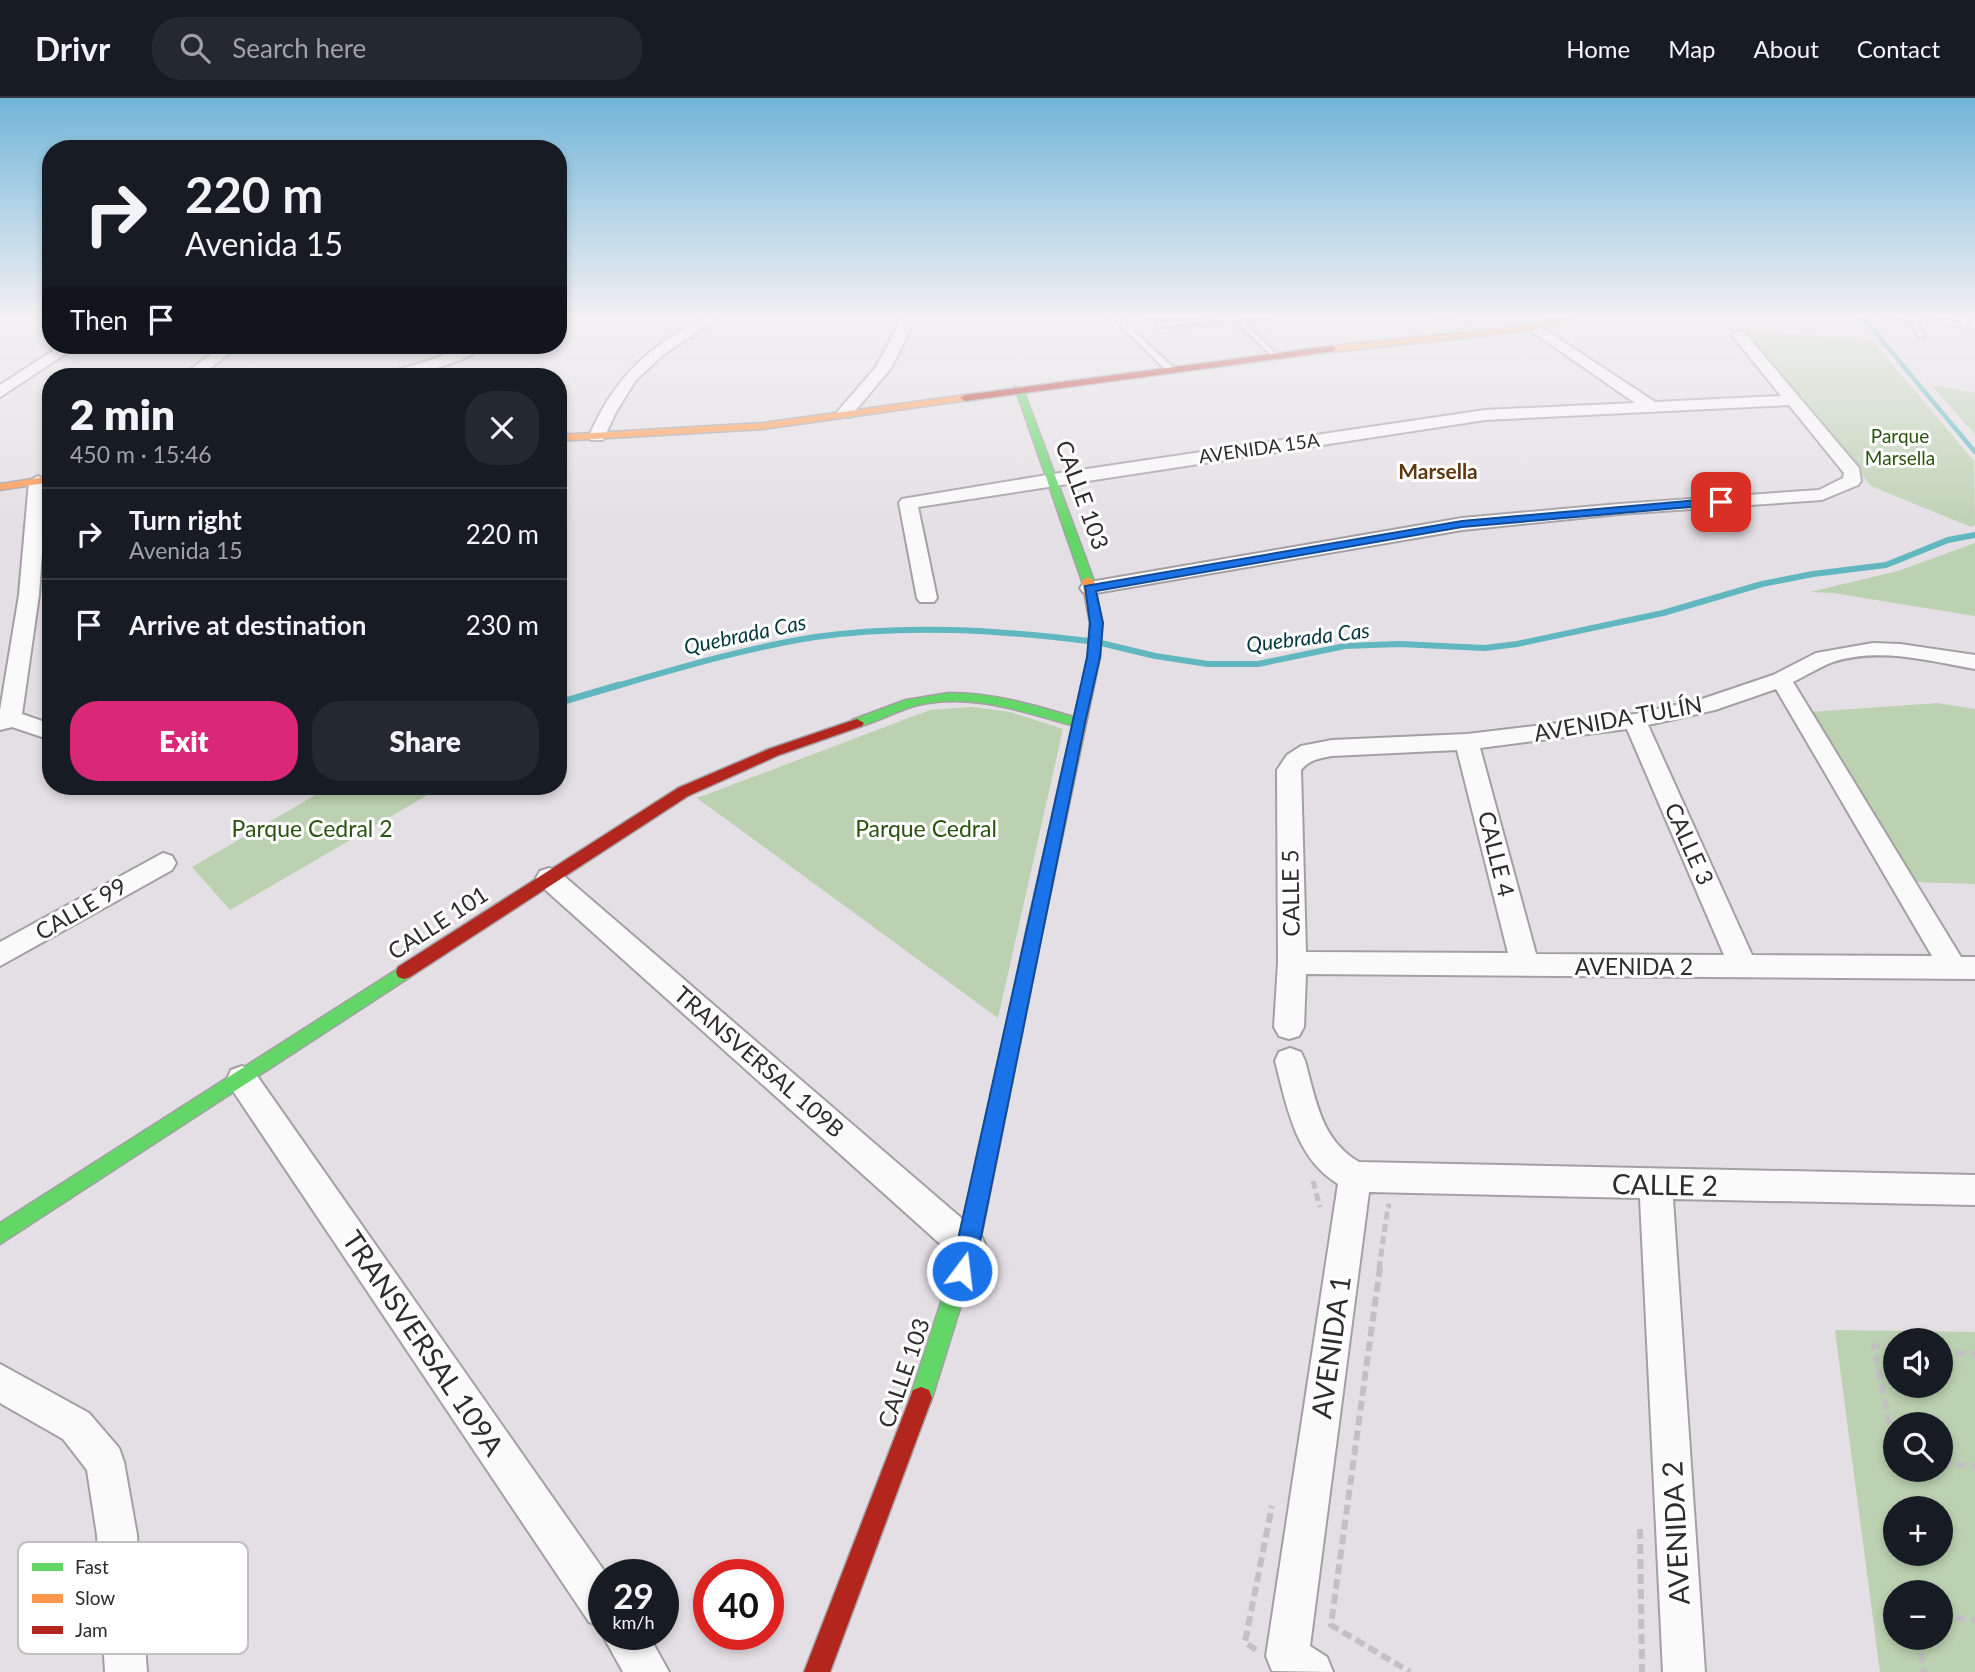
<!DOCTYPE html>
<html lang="en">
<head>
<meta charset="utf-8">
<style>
	:root { --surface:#171b24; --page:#242831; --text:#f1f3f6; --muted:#9ea1a6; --line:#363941; --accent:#db2777 }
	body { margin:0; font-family:Lato,sans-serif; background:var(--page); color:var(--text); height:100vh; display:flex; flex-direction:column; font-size:26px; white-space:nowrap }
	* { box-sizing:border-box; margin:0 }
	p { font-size:23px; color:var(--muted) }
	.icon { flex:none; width:38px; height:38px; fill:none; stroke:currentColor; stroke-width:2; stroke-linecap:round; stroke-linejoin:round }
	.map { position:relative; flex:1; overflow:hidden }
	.drawer { position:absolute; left:42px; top:270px; width:525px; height:427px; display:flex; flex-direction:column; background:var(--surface); border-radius:28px; box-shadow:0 4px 10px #0003 }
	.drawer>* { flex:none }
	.banner { position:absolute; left:42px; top:42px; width:525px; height:214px; border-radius:28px; box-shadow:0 4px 10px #0003; background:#171b24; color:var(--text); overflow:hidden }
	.controls { position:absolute; left:1883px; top:1230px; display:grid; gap:14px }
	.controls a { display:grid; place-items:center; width:70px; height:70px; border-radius:50%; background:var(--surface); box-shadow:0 4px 10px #0003; font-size:35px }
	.speed { position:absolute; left:588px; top:1461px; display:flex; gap:14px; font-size:35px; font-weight:700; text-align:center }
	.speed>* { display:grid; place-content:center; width:91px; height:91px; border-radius:50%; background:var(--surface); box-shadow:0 4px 10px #0003; line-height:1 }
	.speed small { font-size:18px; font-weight:400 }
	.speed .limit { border:10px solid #d22; background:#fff; color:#111 }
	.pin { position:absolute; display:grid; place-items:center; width:60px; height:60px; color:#fff; margin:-30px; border-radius:14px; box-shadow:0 4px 10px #0006 }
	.me { position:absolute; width:77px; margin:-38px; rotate:15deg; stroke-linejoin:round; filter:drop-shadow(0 0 5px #0008) }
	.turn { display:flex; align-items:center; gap:24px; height:147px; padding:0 28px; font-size:32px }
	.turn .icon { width:91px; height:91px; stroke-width:2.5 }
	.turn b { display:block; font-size:49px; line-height:60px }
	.then { display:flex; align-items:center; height:66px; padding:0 28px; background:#0003; gap:14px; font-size:26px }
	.round { display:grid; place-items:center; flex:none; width:74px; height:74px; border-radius:28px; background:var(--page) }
	.head { display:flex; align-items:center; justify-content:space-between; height:119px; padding:0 28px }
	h1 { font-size:42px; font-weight:800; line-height:52px }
	.button { display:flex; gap:14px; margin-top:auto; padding:14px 28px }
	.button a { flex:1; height:80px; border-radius:28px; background:var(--accent); color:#fff; font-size:28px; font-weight:800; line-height:80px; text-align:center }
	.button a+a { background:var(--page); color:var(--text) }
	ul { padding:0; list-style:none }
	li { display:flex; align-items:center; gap:21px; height:91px; padding:0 28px; border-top:2px solid var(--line) }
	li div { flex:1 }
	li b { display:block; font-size:26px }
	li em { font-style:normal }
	header { display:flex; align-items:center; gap:42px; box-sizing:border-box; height:98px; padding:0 35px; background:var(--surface); border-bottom:2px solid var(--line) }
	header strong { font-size:33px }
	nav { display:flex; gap:38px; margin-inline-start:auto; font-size:24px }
	.search { width:490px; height:63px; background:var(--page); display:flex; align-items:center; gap:18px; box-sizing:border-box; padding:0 24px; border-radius:28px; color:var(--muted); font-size:26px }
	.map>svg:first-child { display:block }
	.education { fill:#dbd0dc }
	.green { fill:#bcd1b1; fill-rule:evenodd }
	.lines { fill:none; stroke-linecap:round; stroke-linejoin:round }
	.stream-far2 { stroke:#60b7c0; stroke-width:4.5 }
	.stream-far1 { stroke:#60b7c0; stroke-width:6 }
	.stream { stroke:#60b7c0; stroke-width:7 }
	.lane-casing { stroke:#a3a0a3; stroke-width:4 }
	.street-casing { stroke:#a3a0a3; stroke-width:4 }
	.fast-casing { stroke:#a3a0a3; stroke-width:3 }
	.slow-casing { stroke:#a3a0a3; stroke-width:3 }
	.jam-casing { stroke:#a3a0a3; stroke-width:3 }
	.path-far1 { stroke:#c3c0c3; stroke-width:5; stroke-dasharray:8 4.5; stroke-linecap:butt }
	.path { stroke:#c3c0c3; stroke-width:6; stroke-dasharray:10 5; stroke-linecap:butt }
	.lane { fill:#fbfafb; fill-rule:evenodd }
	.street { fill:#fbfafb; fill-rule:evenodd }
	.fast { fill:#63d668; fill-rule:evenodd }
	.slow { fill:#ff974d; fill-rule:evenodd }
	.jam { fill:#b3261e; fill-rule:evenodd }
	.route { fill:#1a73e8; stroke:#114b97; stroke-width:2 }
	.labels { text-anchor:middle; stroke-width:6; stroke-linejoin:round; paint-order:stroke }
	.far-park-label { font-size:19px; fill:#29530e; stroke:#fff }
	.far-street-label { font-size:19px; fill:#2f2b2e; stroke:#fff }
	.far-neighbourhood-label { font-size:21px; font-weight:bold; fill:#61360e; stroke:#fff }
	.far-water-label { font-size:21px; font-style:italic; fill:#00373c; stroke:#fff }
	.street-label { font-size:23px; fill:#2f2b2e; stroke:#fff }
	.park-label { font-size:23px; fill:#29530e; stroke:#fff }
	.near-street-label { font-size:28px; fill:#2f2b2e; stroke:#fff }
	.key { fill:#fff; stroke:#c1bfc0; stroke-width:2 }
	.key-label { font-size:19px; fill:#2f2b2e }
</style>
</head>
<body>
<header>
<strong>Drivr</strong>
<div class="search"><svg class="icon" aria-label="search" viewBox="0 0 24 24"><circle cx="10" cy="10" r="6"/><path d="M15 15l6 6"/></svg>Search here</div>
<nav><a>Home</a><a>Map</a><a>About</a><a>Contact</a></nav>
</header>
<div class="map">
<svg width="1975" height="1574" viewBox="0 0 1975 1574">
	<rect width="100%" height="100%" fill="#e4dfe4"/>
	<!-- education -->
	<polygon class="education" points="1139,216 1302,216 1305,218 1252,224 1280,253 1256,256 1230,232 1160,237"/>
	<!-- green -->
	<g class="green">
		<polygon points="1746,233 1872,242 1974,363 1975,427 1971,429 1871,388"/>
		<polygon points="1932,287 1975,295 1975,336 1931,287"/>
		<polygon points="1975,445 1975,518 1833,495 1810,494 1898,473"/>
		<polygon points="1937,605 1975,611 1975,786 1914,784 1810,614"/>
		<polygon points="972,609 1010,614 1063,631 998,920 697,700 930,612"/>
		<polygon points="331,688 443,688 230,812 192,769"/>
		<path d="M 1835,1232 L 1975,1234 L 1975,1574 L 1880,1574 ZM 1941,1242 L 1941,1288 L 1895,1288 L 1895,1242 ZM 1895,1326 L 1941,1326 L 1941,1372 L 1895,1372 ZM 1895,1410 L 1941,1410 L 1941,1456 L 1895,1456 ZM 1941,1494 L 1941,1540 L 1895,1540 L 1895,1494 Z"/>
	</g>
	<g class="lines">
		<!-- stream-far2 -->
		<polyline class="stream-far2" points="1860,216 1975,354"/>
		<!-- stream-far1 -->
		<g class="stream-far1">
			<polyline points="1101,545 1155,558 1208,566 1258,566 1345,548 1399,546 1485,550 1517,546 1663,515 1762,486 1813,476 1886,467 1948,442 1975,437"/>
			<path d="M 613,589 C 679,570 746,550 815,539 C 906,526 998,532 1088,543"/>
		</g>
		<!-- stream -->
		<g class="stream">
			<polyline points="558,605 619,587"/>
			<polyline points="172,692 241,688"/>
		</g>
		<!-- lane casing -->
		<g class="lane-casing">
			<g id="lane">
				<polygon points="1109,216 1115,216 1173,269 1173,273 1167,273"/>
				<polygon points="1433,216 1441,216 1481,235 1476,236"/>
				<polygon points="1878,216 1894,216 1961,225 1963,216 1969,216 1967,227 1964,229 1917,223 1924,238 1921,240 1918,238 1910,222"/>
				<polygon points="1237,218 1276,256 1276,258 1272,258 1235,222 1158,229 1155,227 1158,225"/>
			</g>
		</g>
		<!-- street casing -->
		<g class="street-casing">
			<g id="street">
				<path d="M 708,216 L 724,216 L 664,256 L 636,282 L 616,314 L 603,342 L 591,342 L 589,338 C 619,272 648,252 708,216 Z"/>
				<polygon points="904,216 918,216 891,270 850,319 838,319 836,316 838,313 876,269"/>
				<polygon points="1535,225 1655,304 1781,298 1732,237 1739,233 1744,234 1859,370 1861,383 1858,387 1822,402 1619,416 1462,432 1090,496 1083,494 1080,490 1083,486 1090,484 1462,420 1619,406 1819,392 1843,380 1844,375 1789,307 1485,322 918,409 937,500 934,504 920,504 917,500 899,405 902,401 1053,376 1485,312 1635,305 1530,232 1528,229 1530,226"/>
				<polygon points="62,247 79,247 0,299 0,287"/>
				<polygon points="224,247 240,247 208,272 232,273 240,278 181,278"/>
				<path d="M 466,247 L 485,247 C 467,265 410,279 384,278 L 387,275 L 431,262 Z"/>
				<polygon points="38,378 47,383 39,497 22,616 51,626 51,642 12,629 0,632 0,612 19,497 29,383"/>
				<path d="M 1873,545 L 1900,546 L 1975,557 L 1975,571 C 1929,563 1879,549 1833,564 C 1819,569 1806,578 1793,584 L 1961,859 L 1975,859 L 1975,881 L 1306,876 L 1304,929 L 1299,938 L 1289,941 L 1279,938 L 1274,929 L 1278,865 L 1277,672 L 1287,657 L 1301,648 L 1332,642 L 1467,636 L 1635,616 L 1702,601 L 1773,577 L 1816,555 ZM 1776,591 L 1932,858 L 1752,857 L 1648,627 L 1715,612 ZM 1627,631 L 1724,857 L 1536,856 L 1480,650 ZM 1457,652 L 1508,855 L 1306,854 L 1301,672 C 1309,662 1320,660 1332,658 Z"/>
				<polygon points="163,755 172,758 176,765 172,772 0,868 0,844"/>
				<polygon points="549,770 558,773 981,1137 986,1149 981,1161 969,1166 957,1161 540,787 536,780 540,773"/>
				<path d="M 1290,950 L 1301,954 L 1305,963 C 1316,1002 1321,1042 1359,1064 L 1975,1077 L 1975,1107 L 1673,1101 L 1705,1574 L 1663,1574 L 1640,1100 L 1369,1094 L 1310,1548 L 1327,1559 L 1333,1574 L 1272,1573 L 1266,1558 L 1338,1086 C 1295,1060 1287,1008 1275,963 L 1279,954 Z"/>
				<polygon points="242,968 253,972 607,1477 604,1477 604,1530 589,1524 231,990 227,981 231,972"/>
				<polygon points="0,1266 89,1315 119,1350 124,1364 137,1437 147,1574 105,1574 97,1437 87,1372 63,1341 0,1305"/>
				<polygon points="604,1532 604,1536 648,1536 669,1574 623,1574 602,1536"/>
			</g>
		</g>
		<!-- fast casing -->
		<g class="fast-casing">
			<g id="fast">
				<polygon points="1015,289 1023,291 1094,483 1092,486 1084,486 1082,483"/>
				<path d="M 949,595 C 995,595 1038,608 1083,622 L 1085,625 L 1078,629 C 1026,615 974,594 918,607 C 897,612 878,624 857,629 L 850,625 L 852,622 L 906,602 Z"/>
				<polygon points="1035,824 1041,825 1043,830 979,1149 932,1300 929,1308 921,1311 913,1308 910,1300 959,1149 1027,830 1029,825"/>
				<polygon points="404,867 410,869 412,874 410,879 0,1146 0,1125"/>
			</g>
		</g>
		<!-- slow casing -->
		<g class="slow-casing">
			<g id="slow">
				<polygon points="1568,216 1580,216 1535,232 1332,254 1328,251 1332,248 1534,227"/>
				<polygon points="965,297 970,300 968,302 763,331 558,343 558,337 763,325"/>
				<polygon points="51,378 51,384 0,392 0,386"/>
				<polygon points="1088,479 1094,483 1102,525 1100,559 1043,830 1041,835 1029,835 1027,830 1088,559 1090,525 1082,483"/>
			</g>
		</g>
		<!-- jam casing -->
		<g class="jam-casing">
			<g id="jam">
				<polygon points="1332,248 1335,249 1335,253 965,303 960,300 965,297"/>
				<polygon points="857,621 864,625 862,628 779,657 688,698 410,879 404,881 398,879 396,874 398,869 678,690 769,651"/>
				<polygon points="921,1289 929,1292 932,1300 830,1574 804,1574 910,1300 913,1292"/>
			</g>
		</g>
		<!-- path-far1 -->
		<g class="path-far1">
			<polyline points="1313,1083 1320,1109"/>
			<polyline points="1379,1171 1388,1108 1391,1108"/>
		</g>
		<!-- path -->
		<g class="path">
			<polyline points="1380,1169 1331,1527 1410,1574"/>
			<polyline points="1895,1250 1874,1248 1895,1356"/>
			<polyline points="1941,1253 1975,1256"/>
			<polyline points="1941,1365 1975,1368"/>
			<polyline points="1640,1431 1642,1574"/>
			<polyline points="1941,1518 1975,1522"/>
			<polyline points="1918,1540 1924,1574"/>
			<polyline points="1256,1552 1245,1544 1272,1408"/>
		</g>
		<!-- lane -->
		<use href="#lane" class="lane"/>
		<!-- street -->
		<use href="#street" class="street"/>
		<!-- fast -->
		<use href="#fast" class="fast"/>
		<!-- slow -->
		<use href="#slow" class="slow"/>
		<!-- jam -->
		<use href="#jam" class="jam"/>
	</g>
	<!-- sky -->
	<linearGradient id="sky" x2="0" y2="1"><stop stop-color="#71b5d8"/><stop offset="0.5" stop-color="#f3f1f3"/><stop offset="1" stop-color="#f3f1f3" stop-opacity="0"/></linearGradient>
	<rect width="1975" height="436" fill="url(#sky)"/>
	<!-- route -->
	<polygon class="route" points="1721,400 1724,401 1724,406 1462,429 1096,493 1103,525 1100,559 1085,625 979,1149 969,1180 962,1183 954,1180 951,1173 1087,559 1090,525 1085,488 1462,423"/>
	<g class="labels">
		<!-- far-park labels -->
		<g class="far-park-label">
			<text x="1900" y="345">Parque<tspan x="1900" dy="22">Marsella</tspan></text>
		</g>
		<!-- far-street labels -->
		<g class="far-street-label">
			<text transform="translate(1259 350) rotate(-8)" y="7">AVENIDA 15A</text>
		</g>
		<!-- far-neighbourhood labels -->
		<g class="far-neighbourhood-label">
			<text x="1438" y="381">Marsella</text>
		</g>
		<!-- far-water labels -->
		<g class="far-water-label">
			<text transform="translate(745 537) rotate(-12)" y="7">Quebrada Cas</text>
			<text transform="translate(1308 540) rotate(-7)" y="7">Quebrada Cas</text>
		</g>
		<!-- street labels -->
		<g class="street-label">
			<text transform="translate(1082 397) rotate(70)" y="8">CALLE 103</text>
			<text transform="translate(1618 621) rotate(-10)" y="8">AVENIDA TULÍN</text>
			<text transform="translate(1689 746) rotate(66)" y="8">CALLE 3</text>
			<text transform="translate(1496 756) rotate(76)" y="8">CALLE 4</text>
			<text transform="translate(1291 795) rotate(-91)" y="8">CALLE 5</text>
			<text transform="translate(81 811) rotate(-30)" y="8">CALLE 99</text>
			<text transform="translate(438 825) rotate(-33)" y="8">CALLE 101</text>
			<text x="1634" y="877">AVENIDA 2</text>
			<text transform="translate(759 964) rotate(41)" y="8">TRANSVERSAL 109B</text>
			<text transform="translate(904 1275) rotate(-71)" y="8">CALLE 103</text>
		</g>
		<!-- park labels -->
		<g class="park-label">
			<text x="312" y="739">Parque Cedral 2</text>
			<text x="926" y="739">Parque Cedral</text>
		</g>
		<!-- near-street labels -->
		<g class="near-street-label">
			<text transform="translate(1665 1087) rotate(1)" y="10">CALLE 2</text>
			<text transform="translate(423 1245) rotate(56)" y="10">TRANSVERSAL 109A</text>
			<text transform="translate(1331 1249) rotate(-82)" y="10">AVENIDA 1</text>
			<text transform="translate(1676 1435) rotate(-93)" y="10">AVENIDA 2</text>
		</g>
	</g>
	<!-- legend -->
	<rect x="18" y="1444" width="230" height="112" rx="10" class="key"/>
	<rect x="32" y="1465" width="31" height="8" fill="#63d668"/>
	<rect x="32" y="1496" width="31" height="9" fill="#ff974d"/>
	<rect x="32" y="1528" width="31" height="8" fill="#b3261e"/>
	<g class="key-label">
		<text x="75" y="1476">Fast</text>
		<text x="75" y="1507">Slow</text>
		<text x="75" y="1539">Jam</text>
	</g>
</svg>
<div class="controls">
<a><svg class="icon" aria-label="sound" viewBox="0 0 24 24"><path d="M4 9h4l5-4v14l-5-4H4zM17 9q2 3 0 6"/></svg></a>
<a><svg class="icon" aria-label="search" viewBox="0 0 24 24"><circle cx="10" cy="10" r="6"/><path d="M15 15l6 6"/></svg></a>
<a>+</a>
<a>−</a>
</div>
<div class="speed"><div>29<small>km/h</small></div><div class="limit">40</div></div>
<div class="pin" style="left:1721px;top:404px;background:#d93025"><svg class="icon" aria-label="arrive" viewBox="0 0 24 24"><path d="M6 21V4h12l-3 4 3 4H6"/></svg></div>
<svg class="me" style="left:962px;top:1173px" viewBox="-20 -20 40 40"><circle r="17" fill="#1a73e8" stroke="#fff" stroke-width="3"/><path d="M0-11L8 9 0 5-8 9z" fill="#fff"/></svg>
<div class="banner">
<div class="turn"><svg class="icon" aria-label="right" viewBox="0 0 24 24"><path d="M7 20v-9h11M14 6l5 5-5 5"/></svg><div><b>220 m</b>Avenida 15</div></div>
<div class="then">Then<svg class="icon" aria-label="arrive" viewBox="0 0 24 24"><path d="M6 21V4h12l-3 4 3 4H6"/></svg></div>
</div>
<section class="drawer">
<div class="head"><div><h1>2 min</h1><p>450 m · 15:46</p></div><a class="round"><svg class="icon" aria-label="close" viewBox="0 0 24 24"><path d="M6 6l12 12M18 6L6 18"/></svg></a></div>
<ul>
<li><svg class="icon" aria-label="right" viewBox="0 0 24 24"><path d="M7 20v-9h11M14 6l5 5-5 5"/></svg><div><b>Turn right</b><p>Avenida 15</p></div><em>220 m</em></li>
<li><svg class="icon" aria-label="arrive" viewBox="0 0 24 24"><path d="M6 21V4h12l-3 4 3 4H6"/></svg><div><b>Arrive at destination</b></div><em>230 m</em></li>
</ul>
<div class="button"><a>Exit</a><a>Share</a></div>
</section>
</div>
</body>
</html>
